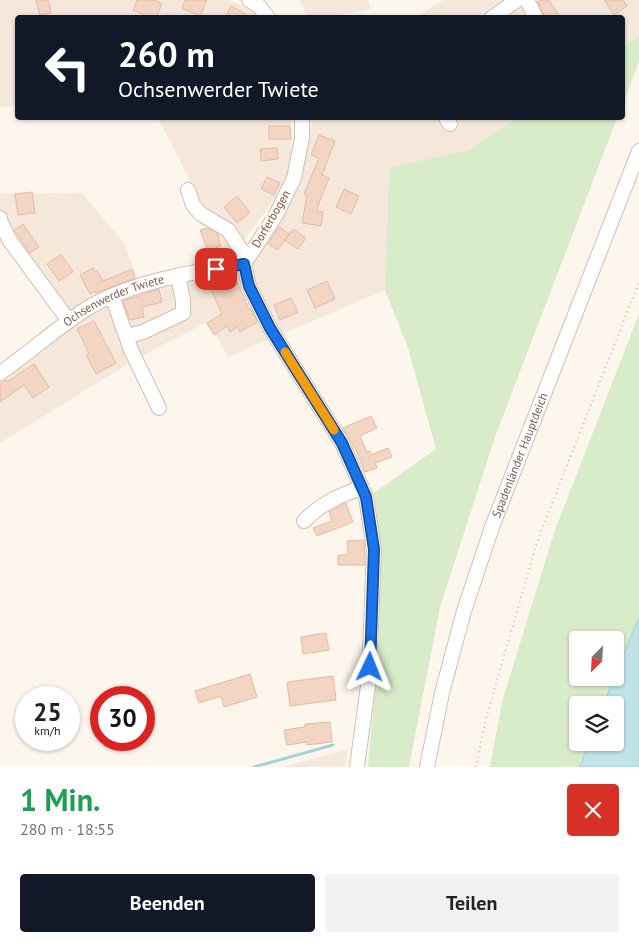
<!DOCTYPE html>
<html lang="de">
<head>
<meta charset="utf-8">
<style>
	:root { --surface:#fff; --page:#f2f2f2; --text:#222; --muted:#767676; --accent:#111827 }
	body { margin:0; font-family:"PT Sans",sans-serif; background:var(--page); color:var(--text); height:100vh; display:flex; flex-direction:column; font-size:19px; white-space:nowrap }
	* { box-sizing:border-box; margin:0 }
	p { font-size:16px; color:var(--muted) }
	.icon { flex:none; width:28px; height:28px; fill:none; stroke:currentColor; stroke-width:2; stroke-linecap:round; stroke-linejoin:round }
	.map { position:relative; height:767px; overflow:hidden }
	.drawer { display:flex; flex-direction:column; background:var(--surface); flex:1 }
	.drawer>* { flex:none }
	.guide { position:absolute; left:15px; top:15px; width:610px; height:105px; border-radius:5px; box-shadow:0 1px 4px #0004; background:#111827; color:#fff; overflow:hidden }
	.needle { width:32px; rotate:204deg }
	.fabs { position:absolute; left:569px; top:631px; display:grid; gap:10px }
	.fabs a { display:grid; place-items:center; width:55px; height:55px; border-radius:5px; background:var(--surface); box-shadow:0 1px 4px #0004; font-size:25px }
	.speed { position:absolute; left:15px; top:686px; display:flex; gap:10px; font-size:25px; font-weight:700; text-align:center }
	.speed>* { display:grid; place-content:center; width:65px; height:65px; border-radius:50%; background:var(--surface); box-shadow:0 1px 4px #0004; line-height:1 }
	.speed small { font-size:12px; font-weight:400 }
	.speed .limit { border:8px solid #d22; background:#fff; color:#111 }
	.pin { position:absolute; display:grid; place-items:center; width:42px; height:42px; color:#fff; margin:-21px; border-radius:10px; box-shadow:0 2px 8px #0006 }
	.me { position:absolute; width:55px; margin:-28px; rotate:2deg; stroke-linejoin:round; filter:drop-shadow(0 0 4px #0008) }
	.turn { display:flex; align-items:center; gap:18px; height:105px; padding:0 20px; font-size:22px }
	.turn .icon { width:65px; height:65px; stroke-width:2.5 }
	.turn b { display:block; font-size:35px; line-height:42px }
	.round { display:grid; place-items:center; flex:none; width:52px; height:52px; border-radius:5px; background:var(--page) }
	.headline { display:flex; align-items:center; justify-content:space-between; height:85px; padding:0 20px }
	h1 { font-size:30px; font-weight:700; line-height:38px; color:#1e9e55 }
	.primary-button { display:flex; gap:10px; margin-top:auto; padding:10px 20px }
	.primary-button a { flex:1; height:58px; border-radius:5px; background:var(--accent); color:#fff; font-size:20px; font-weight:700; line-height:58px; text-align:center }
	.primary-button a+a { background:var(--page); color:var(--text) }
	.map>svg:first-child { display:block }
	.residential { fill:#f5e8da }
	.green { fill:#d8ecc9 }
	.water { fill:#bfe3e8; stroke:#a5d3da }
	.lines { fill:none; stroke-linecap:round; stroke-linejoin:round }
	.stream { stroke:#a5d3da; stroke-width:3 }
	.building { fill:#f3d5c3; stroke:#e6bba3 }
	.minor-casing { stroke:#d1beb0; stroke-width:16 }
	.path { stroke:#d9b8a5; stroke-width:2; stroke-dasharray:1 4; stroke-linecap:butt }
	.minor { stroke:#fff; stroke-width:14 }
	.route-casing { stroke:#114b97; stroke-width:12 }
	.route { stroke:#1a73e8; stroke-width:9 }
	.slow { stroke:#f59e0b; stroke-width:9 }
	.labels { text-anchor:middle; stroke-width:4; stroke-linejoin:round; paint-order:stroke }
	.street-label { font-size:12px; fill:#7a5c4d; stroke:#fffaf3 }
</style>
</head>
<body>
<div class="map">
<svg width="639" height="767" viewBox="0 0 639 767">
	<rect width="100%" height="100%" fill="#fdf6ec"/>
	<!-- residential -->
	<g class="residential">
		<polygon points="0,0 229,0 256,12 259,17 18,18 17,106 0,107"/>
		<polygon points="300,0 368,0 371,9 326,17 307,17"/>
		<polygon points="443,0 639,0 639,36 623,47 622,18 415,18"/>
		<polygon points="158,118 291,118 291,177 230,259"/>
		<polygon points="310,118 517,118 469,150 389,167 385,290 228,357 209,321 136,359 0,443 0,369 125,296 244,270 301,181 312,126"/>
		<polygon points="82,193 124,243 139,282 61,318 0,242 0,194"/>
		<polygon points="348,749 345,767 287,767 287,766"/>
	</g>
	<!-- green -->
	<g class="green">
		<polygon points="639,36 639,61 623,104 623,47"/>
		<polygon points="517,118 617,118 495,437 440,607 409,767 368,767 379,647 380,550 374,493 436,449 408,348 385,290 389,167 469,150"/>
		<polygon points="639,314 639,617 615,676 615,640 578,640 578,678 615,678 603,705 578,705 578,742 588,743 580,767 490,767 502,702 555,530"/>
	</g>
	<!-- water -->
	<polygon class="water" points="639,617 639,767 580,767 588,743 615,742 615,705 603,705"/>
	<g class="lines">
		<!-- stream -->
		<polyline class="stream" points="254,767 333,745"/>
	</g>
	<!-- building -->
	<g class="building">
		<polygon points="36,0 48,0 51,13 40,15"/>
		<polygon points="137,0 154,0 162,4 156,18 151,18 133,10"/>
		<polygon points="185,0 207,0 200,16 182,8"/>
		<polygon points="541,0 549,0 561,18 545,18 538,2"/>
		<polygon points="604,0 623,0 627,6 614,15"/>
		<polygon points="231,6 252,18 225,18"/>
		<polygon points="269,126 290,126 291,139 269,139"/>
		<polygon points="319,135 335,141 322,175 329,178 316,211 323,212 321,226 302,223 307,195 304,194 319,158 311,155"/>
		<polygon points="277,148 278,159 261,161 260,149"/>
		<polygon points="267,177 280,183 274,195 261,189"/>
		<polygon points="344,189 359,196 351,214 336,207"/>
		<polygon points="32,192 35,213 18,215 15,194"/>
		<polygon points="237,196 250,212 237,223 224,207"/>
		<polygon points="23,224 39,247 30,253 14,230"/>
		<polygon points="279,227 289,234 278,250 268,244"/>
		<polygon points="207,228 217,233 221,246 208,251 200,230"/>
		<polygon points="293,229 306,238 298,249 285,240"/>
		<polygon points="61,254 73,272 59,281 47,264"/>
		<polygon points="93,268 95,272 97,271 103,281 132,269 135,278 96,293 95,291 90,294 80,275"/>
		<polygon points="234,275 249,310 251,309 257,322 240,332 237,327 230,332 227,326 214,335 207,323 222,314 209,285"/>
		<polygon points="327,281 335,299 315,308 307,290"/>
		<polygon points="159,289 162,302 142,307 144,317 130,320 123,301"/>
		<polygon points="291,298 298,312 280,320 274,305"/>
		<polygon points="94,321 116,363 96,374 86,355 89,354 77,329"/>
		<polygon points="34,364 49,387 33,398 24,385 0,402 0,384 6,380 7,382"/>
		<polygon points="371,416 377,428 360,436 367,452 370,451 371,455 388,448 392,457 375,463 377,468 365,472 356,450 343,428"/>
		<polygon points="346,503 353,522 317,536 313,528 332,521 329,512"/>
		<polygon points="364,540 365,565 338,565 338,555 348,555 347,541"/>
		<polygon points="326,633 329,650 303,654 301,637"/>
		<polygon points="250,674 257,697 224,707 221,696 199,703 195,691"/>
		<polygon points="333,676 336,700 290,706 287,682"/>
		<polygon points="330,722 332,742 307,745 307,742 287,745 284,730 305,727 305,724"/>
	</g>
	<g class="lines">
		<!-- minor casing -->
		<g class="minor-casing">
			<g id="minor">
				<polyline points="249,0 259,6 268,18"/>
				<polyline points="527,0 536,18"/>
				<polyline points="492,18 517,0"/>
				<polyline points="302,118 302,138 294,178 276,215 244,264 249,286 270,328 342,443 366,497 374,549 369,678 357,767"/>
				<polyline points="446,118 450,124"/>
				<polyline points="0,218 1,223 10,241 69,321"/>
				<polyline points="112,296 131,350 159,408"/>
				<polyline points="127,336 143,332 183,313 183,300 178,277"/>
				<path id="s1" d="M 0,373 C 28,354 54,330 83,311 C 128,282 192,272 244,264 L 244,254 L 228,230 L 201,214 L 193,205 L 188,190"/>
				<path d="M 304,521 C 321,504 339,495 362,488"/>
				<path id="s2" d="M 427,767 L 442,693 L 464,611 L 492,527 L 639,151"/>
			</g>
		</g>
		<!-- path -->
		<polyline class="path" points="476,767 486,718 537,542 639,282"/>
		<!-- minor -->
		<use href="#minor" class="minor"/>
	</g>
	<g class="lines">
		<!-- route casing -->
		<g class="route-casing">
			<polyline id="route" points="216,269 244,264 249,286 270,328 342,443 366,497 374,549 370,667"/>
		</g>
		<!-- route -->
		<use href="#route" class="route"/>
		<!-- slow -->
		<polyline class="slow" points="285,352 334,430"/>
	</g>
	<g class="labels">
		<!-- street labels -->
		<g class="street-label">
			<text transform="translate(271 219) rotate(-60)" y="4">Dorferbogen</text>
			<text dy="4" stroke="none"><textPath href="#s1" startOffset="136">Ochsenwerder Twiete</textPath></text>
			<text dy="4" stroke="none"><textPath href="#s2" startOffset="326">Spadenländer Hauptdeich</textPath></text>
		</g>
	</g>
</svg>
<div class="fabs">
<a><svg class="needle" viewBox="-14 -14 28 28"><path d="M0-13l5 13h-10z" fill="#e53935"/><path d="M0 13l5-13h-10z" fill="#767676"/></svg></a>
<a><svg class="icon" aria-label="layers" viewBox="0 0 24 24"><path d="M12 4l9 5-9 5-9-5zM3 14l9 5 9-5"/></svg></a>
</div>
<div class="speed"><div>25<small>km/h</small></div><div class="limit">30</div></div>
<div class="pin" style="left:216px;top:269px;background:#d93025"><svg class="icon" aria-label="arrive" viewBox="0 0 24 24"><path d="M6 21V4h12l-3 4 3 4H6"/></svg></div>
<svg class="me" style="left:370px;top:667px" viewBox="-20 -20 40 40"><path d="M0-17L14 15 0 8-14 15z" fill="#1a73e8" stroke="#fff" stroke-width="4"/></svg>
<div class="guide">
<div class="turn"><svg class="icon" aria-label="left" viewBox="0 0 24 24"><path d="M17 20v-9H6M10 6l-5 5 5 5"/></svg><div><b>260 m</b>Ochsenwerder Twiete</div></div>
</div>
</div>
<section class="drawer">
<div class="headline"><div><h1>1 Min.</h1><p>280 m · 18:55</p></div><a class="round" style="background:#d93025;color:#fff"><svg class="icon" aria-label="close" viewBox="0 0 24 24"><path d="M6 6l12 12M18 6L6 18"/></svg></a></div>
<div class="primary-button"><a>Beenden</a><a>Teilen</a></div>
</section>
</body>
</html>
